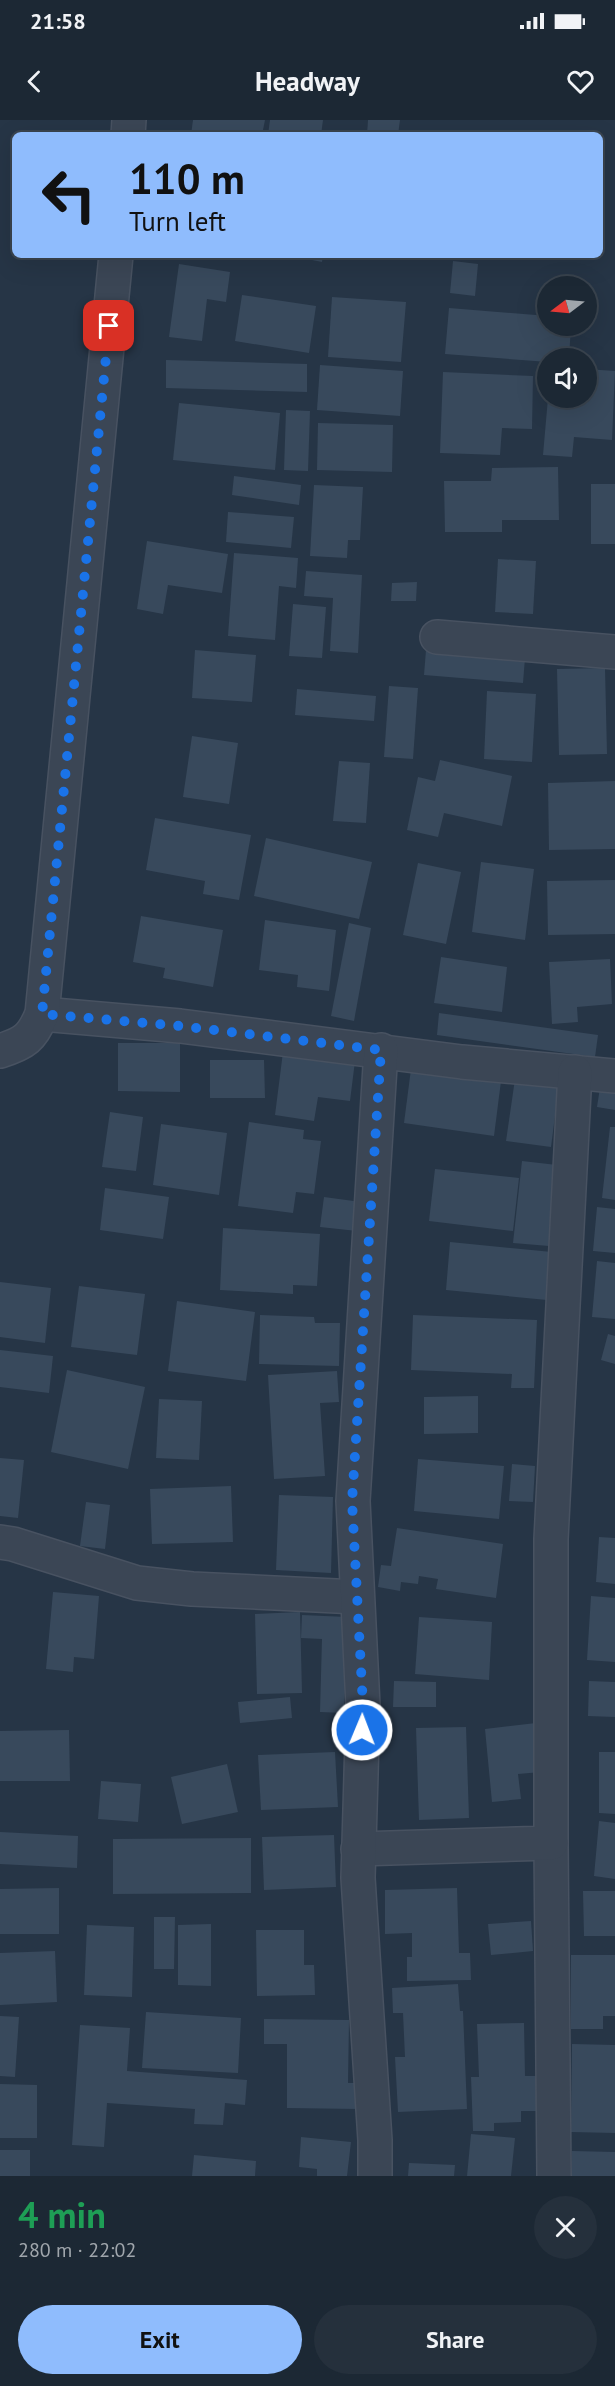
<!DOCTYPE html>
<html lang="en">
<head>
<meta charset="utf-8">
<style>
	:root { --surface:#1c2834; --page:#25303c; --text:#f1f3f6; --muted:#a0a6ac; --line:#3a444f; --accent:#8fbcfd }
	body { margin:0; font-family:"PT Sans",sans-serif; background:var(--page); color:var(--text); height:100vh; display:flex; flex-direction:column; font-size:22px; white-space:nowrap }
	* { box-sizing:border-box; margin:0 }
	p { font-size:20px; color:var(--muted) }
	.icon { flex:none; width:33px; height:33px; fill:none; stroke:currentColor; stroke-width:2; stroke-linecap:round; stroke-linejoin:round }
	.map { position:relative; height:2056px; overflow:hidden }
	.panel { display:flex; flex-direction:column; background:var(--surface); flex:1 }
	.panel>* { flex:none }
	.hud { position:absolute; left:12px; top:12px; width:591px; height:126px; border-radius:9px; box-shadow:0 6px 24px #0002,0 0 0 2px var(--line); background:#8fbcfd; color:#111; overflow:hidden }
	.needle { width:39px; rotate:254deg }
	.buttons { position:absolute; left:537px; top:156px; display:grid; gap:12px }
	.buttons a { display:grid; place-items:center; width:60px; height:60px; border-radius:50%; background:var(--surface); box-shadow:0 6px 24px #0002,0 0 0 2px var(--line); font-size:30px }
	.pin { position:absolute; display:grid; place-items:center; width:51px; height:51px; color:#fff; margin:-26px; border-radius:12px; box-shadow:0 3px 9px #0006 }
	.me { position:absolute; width:66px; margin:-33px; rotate:1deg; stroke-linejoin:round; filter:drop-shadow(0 0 4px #0008) }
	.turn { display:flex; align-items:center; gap:21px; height:126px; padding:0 18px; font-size:27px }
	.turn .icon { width:78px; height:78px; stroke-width:2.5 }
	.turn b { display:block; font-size:42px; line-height:51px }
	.round { display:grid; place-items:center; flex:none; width:63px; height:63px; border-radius:32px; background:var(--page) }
	.headline { display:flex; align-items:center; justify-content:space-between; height:102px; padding:0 18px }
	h1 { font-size:36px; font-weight:600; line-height:45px; color:#1e9e55 }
	.cta { display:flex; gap:12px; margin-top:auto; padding:12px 18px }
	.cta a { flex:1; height:69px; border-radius:36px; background:var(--accent); color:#111; font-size:24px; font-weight:600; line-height:69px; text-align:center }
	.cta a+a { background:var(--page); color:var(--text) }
	.status { display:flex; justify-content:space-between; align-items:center; height:42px; padding:0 30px; background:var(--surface); direction:ltr }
	.status svg { height:16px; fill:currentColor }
	header { display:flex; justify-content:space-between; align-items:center; height:78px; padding:0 18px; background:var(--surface); font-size:27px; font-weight:600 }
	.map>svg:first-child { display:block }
	.building { fill:#38495c }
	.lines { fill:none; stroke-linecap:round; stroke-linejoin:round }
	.minor-casing { stroke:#485261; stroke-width:36 }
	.minor { stroke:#3b4655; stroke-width:33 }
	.route { stroke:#1a73e8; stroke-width:10; stroke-dasharray:0 18 }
</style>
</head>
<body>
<div class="status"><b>21:58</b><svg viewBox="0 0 49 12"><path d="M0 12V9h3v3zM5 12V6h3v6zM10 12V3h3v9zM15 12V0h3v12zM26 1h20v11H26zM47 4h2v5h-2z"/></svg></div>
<header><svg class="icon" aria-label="back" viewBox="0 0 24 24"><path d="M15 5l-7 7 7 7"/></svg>Headway<svg class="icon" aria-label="heart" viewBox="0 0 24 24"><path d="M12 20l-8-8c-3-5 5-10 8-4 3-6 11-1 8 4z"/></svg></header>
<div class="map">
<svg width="615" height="2056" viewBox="0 0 615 2056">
	<rect width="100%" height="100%" fill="#263546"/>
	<!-- building -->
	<g class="building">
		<polygon points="193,0 265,0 262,15 191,15"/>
		<polygon points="270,0 323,0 321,15 268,15"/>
		<polygon points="368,0 400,0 398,15 367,15"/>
		<polygon points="287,135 323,135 322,142"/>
		<polygon points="453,141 478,144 475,176 450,173"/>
		<polygon points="179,144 230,152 226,182 207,179 202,221 169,217"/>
		<polygon points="242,175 316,186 309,233 235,221"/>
		<polygon points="332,177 406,182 401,242 328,237"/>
		<polygon points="449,188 548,196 548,206 571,206 569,238 548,238 548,242 445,234"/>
		<polygon points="166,240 307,244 307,272 166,268"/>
		<polygon points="320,245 403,251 400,296 317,290"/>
		<polygon points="586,249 615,251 612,320 574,317 572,337 543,335 548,278 586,278"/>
		<polygon points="443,252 533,256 532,309 502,308 500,335 440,333"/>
		<polygon points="179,283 280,293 275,350 173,340"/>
		<polygon points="286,290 310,291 308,351 284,350"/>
		<polygon points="318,303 393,305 392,352 317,350"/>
		<polygon points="558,347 559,400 502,400 502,412 445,412 444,361 491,361 492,348"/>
		<polygon points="234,356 301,365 299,385 232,375"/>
		<rect x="591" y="364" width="24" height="60"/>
		<polygon points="314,365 363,367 360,420 348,420 347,438 310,436"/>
		<polygon points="228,392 294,397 291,428 226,422"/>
		<polygon points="147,421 228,434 222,473 168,465 163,494 137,489"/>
		<polygon points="234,433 298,438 296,468 279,466 275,520 228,516"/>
		<polygon points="498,439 536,441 533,494 495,492"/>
		<polygon points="306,451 362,455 358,533 330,531 333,478 304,476"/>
		<polygon points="417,462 416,481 391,481 392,463"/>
		<polygon points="293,484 326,487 322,538 289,536"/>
		<polygon points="195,530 256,535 252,582 192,578"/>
		<polygon points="426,530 525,538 523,563 424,555"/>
		<polygon points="605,548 607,634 559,635 557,549"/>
		<polygon points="389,566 418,568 413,639 384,637"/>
		<polygon points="297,569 376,576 374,601 295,595"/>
		<polygon points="487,571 536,574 532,642 484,639"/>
		<polygon points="192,616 238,623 229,684 183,677"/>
		<polygon points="440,640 512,656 502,706 444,693 438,717 407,710 418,657 435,661"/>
		<polygon points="339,641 370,643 366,703 333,701"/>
		<polygon points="615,661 615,729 549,730 548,663"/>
		<polygon points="155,698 251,715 239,780 203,774 205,761 146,750"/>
		<polygon points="266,718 372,742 359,799 254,776"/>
		<polygon points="481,742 534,749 525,820 472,812"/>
		<polygon points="418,743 461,752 446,824 403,815"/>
		<polygon points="615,760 615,814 548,815 547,761"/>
		<polygon points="141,796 223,810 213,867 163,858 165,848 133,842"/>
		<polygon points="265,800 336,810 329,871 297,867 298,855 259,850"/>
		<polygon points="349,803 371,808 354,901 331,896"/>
		<polygon points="441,837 507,847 502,892 434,883"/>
		<polygon points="610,839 612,884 577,887 578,902 552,904 549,842"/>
		<polygon points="439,893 598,915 595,937 437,915"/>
		<polygon points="118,923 180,923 180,972 118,971"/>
		<polygon points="283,932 355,941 350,981 318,977 314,1001 275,995"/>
		<polygon points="210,940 264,940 265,978 210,978"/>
		<polygon points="411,949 501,961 494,1016 404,1003"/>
		<polygon points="515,959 559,965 551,1027 506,1021"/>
		<polygon points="601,961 615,963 615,990 597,987"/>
		<polygon points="110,992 143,997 136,1051 102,1047"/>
		<polygon points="249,1002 304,1010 303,1019 321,1021 314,1074 296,1072 293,1093 238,1086"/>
		<polygon points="161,1004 227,1013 219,1075 153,1065"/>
		<polygon points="610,1007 615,1007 615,1080 602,1078"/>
		<polygon points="522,1041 557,1045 549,1126 513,1123"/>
		<polygon points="435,1049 519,1058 513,1111 429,1101"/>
		<polygon points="105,1068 169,1077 163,1119 100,1110"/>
		<polygon points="324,1077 361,1082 357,1111 320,1107"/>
		<polygon points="597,1087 615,1089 615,1133 593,1131"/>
		<polygon points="223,1108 320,1114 317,1166 293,1165 293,1174 220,1170"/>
		<polygon points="450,1122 552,1132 547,1180 446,1170"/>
		<polygon points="597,1141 615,1143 615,1199 592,1197"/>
		<polygon points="0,1162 51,1168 45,1223 0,1217"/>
		<polygon points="79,1166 145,1174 137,1235 71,1227"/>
		<polygon points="177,1181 255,1192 246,1261 168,1251"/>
		<polygon points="260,1195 314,1197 315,1203 340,1203 339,1246 259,1244"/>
		<polygon points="413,1195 537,1200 534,1268 511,1268 512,1254 411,1250"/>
		<polygon points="608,1214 615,1216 615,1244 601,1240"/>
		<polygon points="0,1230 53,1236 49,1273 0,1267"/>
		<polygon points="67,1250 145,1267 128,1349 51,1332"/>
		<polygon points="337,1251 339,1282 320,1283 325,1356 274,1359 268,1255"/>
		<polygon points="478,1276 478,1313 424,1314 424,1277"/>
		<polygon points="159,1279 202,1281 199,1340 156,1338"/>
		<polygon points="0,1338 24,1340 18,1398 0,1396"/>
		<polygon points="418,1339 504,1346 499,1399 414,1391"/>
		<polygon points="512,1344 535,1346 533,1382 509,1381"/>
		<polygon points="231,1366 233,1422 152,1424 150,1369"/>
		<polygon points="279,1375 333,1377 331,1453 276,1450"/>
		<polygon points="86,1382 110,1385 105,1429 80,1426"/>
		<polygon points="397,1408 503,1424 496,1478 436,1469 438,1459 419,1456 418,1464 401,1462 400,1471 378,1467 381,1445 391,1446"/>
		<polygon points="599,1417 615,1418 615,1464 596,1462"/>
		<polygon points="53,1472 99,1476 94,1539 74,1537 73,1552 46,1549"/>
		<polygon points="591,1476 615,1478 615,1542 587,1540"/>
		<polygon points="300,1492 302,1573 257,1574 255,1494"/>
		<polygon points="302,1495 347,1497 344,1593 320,1592 322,1519 301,1518"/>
		<polygon points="419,1497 492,1502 489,1560 415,1554"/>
		<polygon points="394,1561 436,1562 436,1587 393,1587"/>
		<polygon points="589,1561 615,1562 615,1597 588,1596"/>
		<polygon points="290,1577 292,1598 240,1603 238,1582"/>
		<polygon points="536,1603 541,1652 518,1654 521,1679 492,1682 485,1609"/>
		<polygon points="466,1607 469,1698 419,1700 416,1608"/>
		<polygon points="69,1610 70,1661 0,1661 0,1611"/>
		<polygon points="335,1632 338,1687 261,1690 258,1635"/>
		<polygon points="599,1632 615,1632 615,1694 599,1693"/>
		<polygon points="227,1644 238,1692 182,1704 171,1657"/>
		<polygon points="101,1661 141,1664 138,1702 98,1699"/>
		<polygon points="599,1701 615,1703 615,1759 594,1756"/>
		<polygon points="0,1712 78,1716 77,1748 0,1744"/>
		<polygon points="334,1715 336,1767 264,1770 262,1717"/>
		<polygon points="251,1718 251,1773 113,1774 113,1719"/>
		<polygon points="59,1768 59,1814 0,1814 0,1769"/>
		<polygon points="457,1768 459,1833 470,1833 471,1860 407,1861 407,1837 412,1837 412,1813 385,1814 385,1770"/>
		<polygon points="583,1771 615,1771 615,1816 584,1816"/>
		<polygon points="154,1797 175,1797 174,1849 154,1849"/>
		<polygon points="531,1801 533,1831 491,1835 488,1804"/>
		<polygon points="211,1804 211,1866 178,1865 178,1805"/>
		<polygon points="87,1805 134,1807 132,1877 84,1875"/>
		<polygon points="256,1810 304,1810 304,1845 314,1845 315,1875 257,1876"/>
		<polygon points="55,1831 57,1882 0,1885 0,1833"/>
		<polygon points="571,1835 615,1835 615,1896 603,1896 603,1909 571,1909"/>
		<polygon points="458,1864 460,1891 463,1891 467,1989 398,1992 395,1937 405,1937 403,1893 393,1893 392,1868"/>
		<polygon points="146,1892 241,1898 238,1953 142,1948"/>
		<polygon points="0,1896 19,1897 15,1957 0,1956"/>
		<polygon points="264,1899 349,1900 348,1963 359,1963 359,1989 287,1988 287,1924 264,1924"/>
		<polygon points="524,1903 525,1956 542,1956 543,1991 521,1991 521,2002 494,2003 494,2011 473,2011 471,1957 479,1957 477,1904"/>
		<polygon points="80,1905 130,1908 127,1951 247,1960 245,1985 225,1983 223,2005 194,2004 195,1989 107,1983 104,2027 72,2025"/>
		<polygon points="572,1924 615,1925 615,2013 571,2012"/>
		<polygon points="0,1964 37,1965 37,2018 0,2018"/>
		<polygon points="471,2014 515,2018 511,2056 467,2056"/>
		<polygon points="301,2017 351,2022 347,2056 317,2056 317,2049 299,2047"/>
		<rect x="0" y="2030" width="30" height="26"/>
		<polygon points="572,2031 615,2032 615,2056 572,2056"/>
		<polygon points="194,2035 256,2041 255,2056 192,2056"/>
		<polygon points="409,2043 455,2045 454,2056 408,2056"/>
	</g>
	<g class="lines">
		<!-- minor casing -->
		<g class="minor-casing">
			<g id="minor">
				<polyline points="128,15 129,0"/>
				<polyline points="437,517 615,532"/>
				<polyline points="42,894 180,906 462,942 615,956"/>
				<path d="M 0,931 C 25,923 32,918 42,894 L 116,135"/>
				<polyline points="0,1422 13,1424 137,1463 192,1469 357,1477"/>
				<polyline points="551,1723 554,2056"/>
				<polyline points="358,1729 551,1723 551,1419 575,952"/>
				<polyline points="375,2056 375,2020 358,1758 363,1586 353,1381 381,930"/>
			</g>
		</g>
		<!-- minor -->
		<use href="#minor" class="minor"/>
	</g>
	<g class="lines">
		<!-- route -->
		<polyline class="route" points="109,206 42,894 180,906 381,930 352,1381 363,1586 362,1610"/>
	</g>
</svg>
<div class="buttons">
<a><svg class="needle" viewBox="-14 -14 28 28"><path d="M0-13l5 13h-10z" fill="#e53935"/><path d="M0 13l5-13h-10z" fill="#a0a6ac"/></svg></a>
<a><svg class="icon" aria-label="sound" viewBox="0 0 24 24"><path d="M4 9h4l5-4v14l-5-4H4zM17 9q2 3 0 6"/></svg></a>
</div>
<div class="pin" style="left:109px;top:206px;background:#d93025"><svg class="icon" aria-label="arrive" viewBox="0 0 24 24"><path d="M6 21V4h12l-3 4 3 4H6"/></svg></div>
<svg class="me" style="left:362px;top:1610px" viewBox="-20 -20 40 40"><circle r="17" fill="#1a73e8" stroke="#fff" stroke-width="3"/><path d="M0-11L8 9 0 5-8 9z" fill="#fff"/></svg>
<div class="hud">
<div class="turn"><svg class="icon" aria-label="left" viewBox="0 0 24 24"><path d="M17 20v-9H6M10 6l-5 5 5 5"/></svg><div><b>110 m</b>Turn left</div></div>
</div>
</div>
<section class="panel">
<div class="headline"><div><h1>4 min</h1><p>280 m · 22:02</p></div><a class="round"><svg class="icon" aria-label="close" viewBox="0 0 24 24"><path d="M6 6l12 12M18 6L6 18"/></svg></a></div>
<div class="cta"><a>Exit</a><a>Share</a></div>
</section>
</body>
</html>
